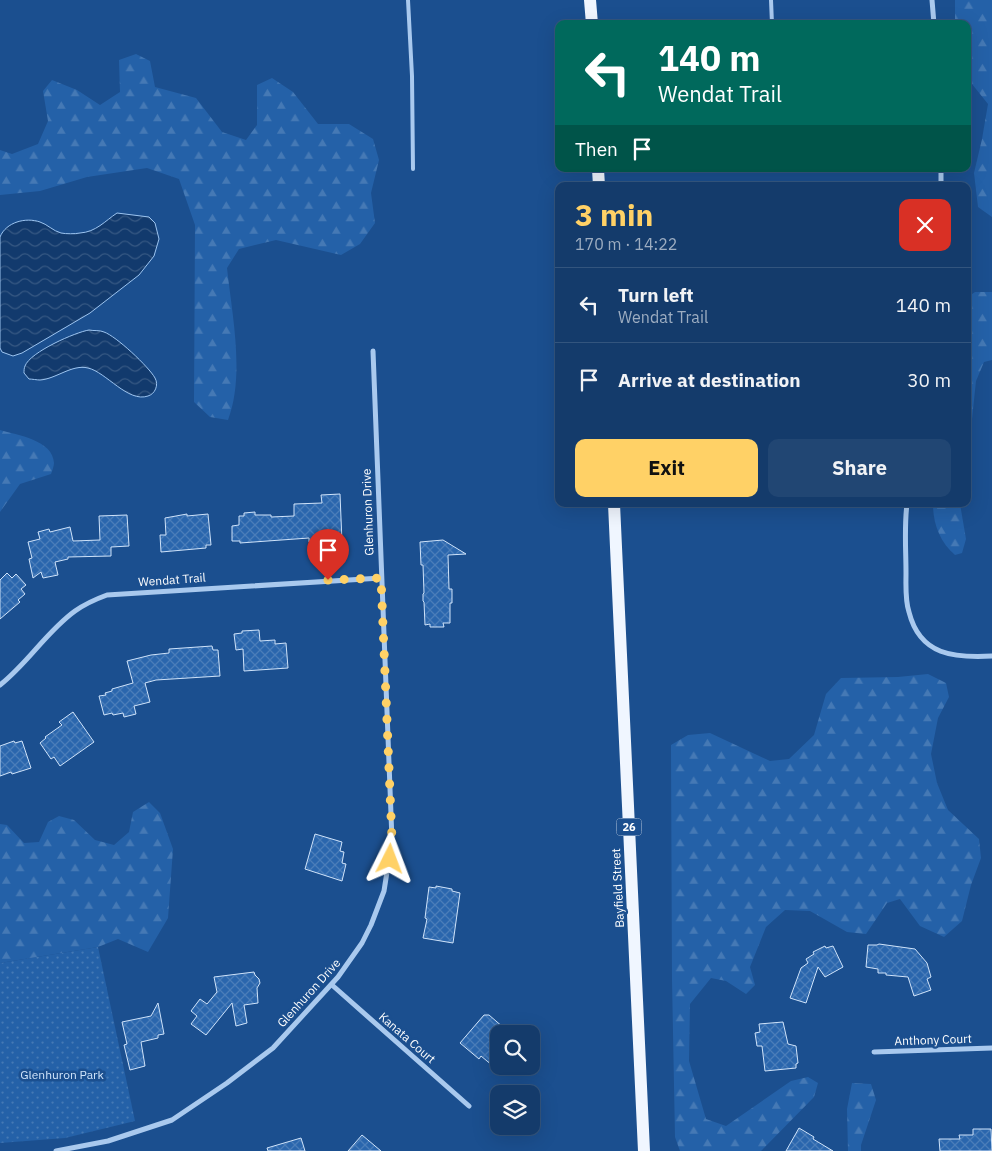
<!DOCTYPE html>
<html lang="en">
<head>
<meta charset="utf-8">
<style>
	:root { --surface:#143b6b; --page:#214673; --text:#f1f3f6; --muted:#9dadc1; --line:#33557e; --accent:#ffd166 }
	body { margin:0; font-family:"IBM Plex Sans",sans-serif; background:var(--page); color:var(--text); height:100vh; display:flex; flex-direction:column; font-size:19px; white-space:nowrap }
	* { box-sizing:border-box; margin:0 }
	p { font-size:16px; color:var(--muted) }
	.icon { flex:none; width:28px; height:28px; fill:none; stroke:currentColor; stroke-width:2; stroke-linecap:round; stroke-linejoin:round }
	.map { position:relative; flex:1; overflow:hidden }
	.drawer { position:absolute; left:555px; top:182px; width:416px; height:325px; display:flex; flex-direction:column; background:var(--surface); border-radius:10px; box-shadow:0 5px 20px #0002,0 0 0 1px var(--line) }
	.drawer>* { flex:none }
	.banner { position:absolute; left:555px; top:20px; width:416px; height:152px; border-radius:10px; box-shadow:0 5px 20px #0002,0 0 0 1px var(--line); background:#00695c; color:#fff; overflow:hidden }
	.buttons { position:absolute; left:490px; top:1025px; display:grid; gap:10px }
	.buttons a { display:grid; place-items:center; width:50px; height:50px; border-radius:10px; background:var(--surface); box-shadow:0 5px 20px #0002,0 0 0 1px var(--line); font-size:25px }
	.pin { position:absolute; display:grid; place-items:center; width:42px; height:42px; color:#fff; margin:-51px -21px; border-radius:50% 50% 50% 0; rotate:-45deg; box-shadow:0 0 5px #0007 }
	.pin .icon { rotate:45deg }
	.me { position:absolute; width:55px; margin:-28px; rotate:3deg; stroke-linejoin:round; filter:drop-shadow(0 0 4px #0008) }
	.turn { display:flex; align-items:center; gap:18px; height:105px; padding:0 20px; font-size:22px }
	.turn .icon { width:65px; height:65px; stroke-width:2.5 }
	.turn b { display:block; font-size:35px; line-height:42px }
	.then { display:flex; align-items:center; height:48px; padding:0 20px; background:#0003; gap:10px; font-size:19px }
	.round { display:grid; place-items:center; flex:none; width:52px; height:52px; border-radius:10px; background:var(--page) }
	.headline { display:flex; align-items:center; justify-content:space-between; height:85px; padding:0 20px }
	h1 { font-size:30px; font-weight:700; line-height:38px; color:var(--accent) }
	.primary-button { display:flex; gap:10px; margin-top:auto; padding:10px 20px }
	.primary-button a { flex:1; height:58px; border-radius:10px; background:var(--accent); color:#111; font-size:20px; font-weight:700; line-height:58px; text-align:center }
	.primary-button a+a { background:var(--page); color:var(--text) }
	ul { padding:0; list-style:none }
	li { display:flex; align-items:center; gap:15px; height:75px; padding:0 20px; border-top:1px solid var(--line) }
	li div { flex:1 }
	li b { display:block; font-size:19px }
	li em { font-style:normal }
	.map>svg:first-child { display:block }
	.grass { fill:url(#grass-dots) }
	.forest { fill:url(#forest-firs) }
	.water { fill:url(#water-waves); stroke:#9cc4f0 }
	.building { fill:url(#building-cross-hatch); stroke:#cfe3fa }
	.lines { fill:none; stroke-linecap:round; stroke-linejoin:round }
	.service { stroke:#a9c9ee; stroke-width:4 }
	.minor { stroke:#a9c9ee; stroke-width:5 }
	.primary { stroke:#f0f6ff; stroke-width:12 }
	.route { stroke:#ffd166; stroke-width:9; stroke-dasharray:0 16.2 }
	.labels { text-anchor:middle; stroke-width:5; stroke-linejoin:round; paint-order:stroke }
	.shield { fill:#1b4f8f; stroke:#bbcadd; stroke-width:1 }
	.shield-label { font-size:11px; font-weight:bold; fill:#fff }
	.street-label { font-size:12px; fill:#fff; stroke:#1b4f8f }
	.park-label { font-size:12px; fill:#cfe3fa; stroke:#1b4f8f }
</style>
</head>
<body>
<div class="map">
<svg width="992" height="1151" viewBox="0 0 992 1151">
	<defs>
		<pattern id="grass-dots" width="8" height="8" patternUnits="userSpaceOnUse" patternTransform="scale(1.25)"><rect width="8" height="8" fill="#2461a8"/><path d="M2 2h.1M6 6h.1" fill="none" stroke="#4579b5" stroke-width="1.8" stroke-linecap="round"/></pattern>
		<pattern id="forest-firs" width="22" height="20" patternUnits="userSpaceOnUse" patternTransform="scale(1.25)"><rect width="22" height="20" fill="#2461a8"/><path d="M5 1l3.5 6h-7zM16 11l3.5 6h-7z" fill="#4579b5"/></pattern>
		<pattern id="water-waves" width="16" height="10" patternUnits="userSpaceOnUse" patternTransform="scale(1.25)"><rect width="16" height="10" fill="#123a6d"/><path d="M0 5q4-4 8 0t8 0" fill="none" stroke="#365883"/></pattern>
		<pattern id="building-cross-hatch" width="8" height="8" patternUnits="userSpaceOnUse" patternTransform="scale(1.25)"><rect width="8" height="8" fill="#2a66ad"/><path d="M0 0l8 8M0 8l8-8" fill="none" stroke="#4a7db9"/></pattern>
	</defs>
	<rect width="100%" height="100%" fill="#1b4f8f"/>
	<!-- grass -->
	<polygon class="grass" points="98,947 135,1121 65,1138 0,1143 0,963"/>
	<!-- forest -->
	<g class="forest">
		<polygon points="955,0 992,0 992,217 978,207 974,173 982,139 988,104 968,79 968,24 955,24"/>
		<path d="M 136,54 L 150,61 L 155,87 L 196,98 L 222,132 L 246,140 L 257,125 L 257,85 L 272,78 L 293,92 L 318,124 L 349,124 L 373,139 L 379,160 L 371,193 L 375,223 L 360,244 L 341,255 L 276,240 L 239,249 L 227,268 C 232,315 245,375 228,420 L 210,417 L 194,402 L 195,225 L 179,179 L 147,168 L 87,177 L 40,191 L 0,195 L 0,150 L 12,154 L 38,144 L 48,121 L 43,91 L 52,80 L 77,90 L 100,105 L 120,92 L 119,60 Z"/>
		<polygon points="975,292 992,292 992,360 984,362 976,381 968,457 968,297"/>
		<path d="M 0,430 C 17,435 53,440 54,463 C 54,466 52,471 51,474 L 20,484 L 0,512 Z"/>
		<path d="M 933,504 L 960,504 L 966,539 L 962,553 L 955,555 C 940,542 933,524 933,504 Z"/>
		<polygon points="928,674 946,683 949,697 938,718 931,754 937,783 948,810 979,839 981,858 971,885 962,921 944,937 920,926 900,899 887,903 866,934 847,932 810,911 785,910 766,927 750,967 755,985 746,994 726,981 711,978 690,1004 689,1061 706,1119 726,1126 791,1081 808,1077 818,1083 814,1097 761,1151 680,1151 675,1137 672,979 671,745 688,735 710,733 770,761 789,759 814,735 826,694 841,678 898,677"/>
		<polygon points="149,802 160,813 173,849 168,918 148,952 118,939 98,947 0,963 0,824 7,825 24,843 39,842 48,822 59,816 74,820 95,840 114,845 129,832 133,812"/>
		<polygon points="852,1083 871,1084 876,1100 861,1145 861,1151 848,1151 847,1109"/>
	</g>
	<!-- water -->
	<g class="water">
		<path d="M 117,213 L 149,217 L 155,223 L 159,239 L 154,256 L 139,275 L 90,313 L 22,353 L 13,356 L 2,352 L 0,348 L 0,237 C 6,222 26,217 40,222 C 47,224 53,231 61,233 C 66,234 75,234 80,233 C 96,232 105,221 117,213 Z"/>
		<path d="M 89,330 C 94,331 100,330 104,332 C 116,336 149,367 155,378 C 159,385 155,394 148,396 C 128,403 106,372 88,368 C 72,364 56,379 40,380 C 37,380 32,379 29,379 L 24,373 C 24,371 24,368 25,366 C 30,352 76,332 89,330 Z"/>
	</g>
	<!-- building -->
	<g class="building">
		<polygon points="340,494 342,542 309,542 309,538 240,543 240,541 232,541 232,526 239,525 239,516 244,516 244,513 255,512 255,515 271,515 271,517 294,516 294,504 322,503 321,495"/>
		<polygon points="187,514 187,516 208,514 211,545 206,545 206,548 161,552 160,535 166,535 165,518"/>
		<polygon points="127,515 129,546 111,547 111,556 68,557 68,559 55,562 58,575 43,578 41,572 33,578 29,559 32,558 28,542 40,539 38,532 49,529 50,532 70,527 73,541 100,540 99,516"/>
		<polygon points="443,540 466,554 448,555 449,589 452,589 452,603 450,603 450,623 443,623 444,627 430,627 430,624 425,625 424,602 423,601 423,594 424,593 423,565 421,565 420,542"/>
		<polygon points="7,573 12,578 16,574 26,585 21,589 25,594 18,600 20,602 0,619 0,580"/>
		<polygon points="259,630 260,641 275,640 275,644 286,643 288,668 244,671 243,649 236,650 234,634 242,633 242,631"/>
		<polygon points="212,646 213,650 218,650 220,676 156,680 145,683 150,702 134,706 136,714 124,717 123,713 113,715 112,713 104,715 99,696 106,695 105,693 112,691 112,689 133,683 127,661 151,655 169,653 169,649"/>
		<polygon points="73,712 94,742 60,766 54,757 51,759 40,743 46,738 45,737 62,725 59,722"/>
		<polygon points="14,741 15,743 22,741 31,768 12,774 11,772 0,776 0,746"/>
		<polygon points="315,834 342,842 340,851 344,852 342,863 346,864 342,881 305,869"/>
		<polygon points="436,886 452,889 452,891 460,893 453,943 423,938 427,919 425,918 429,887 436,888"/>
		<polygon points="879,944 915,949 927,963 931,977 927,979 931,990 914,996 908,977 886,975 886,973 878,973 878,969 866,967 868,945 877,945"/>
		<polygon points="825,946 826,948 833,946 843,967 825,977 818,967 806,1003 790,998 801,968 808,963 806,959 814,954 813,952"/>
		<polygon points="254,972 255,975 259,979 260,983 257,988 258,1003 244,1005 247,1023 236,1026 232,1003 206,1035 191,1024 197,1016 191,1011 200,999 207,1004 217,992 214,977"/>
		<polygon points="158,1003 164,1034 158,1035 158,1038 141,1042 145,1066 130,1070 124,1045 127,1044 122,1022 151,1016"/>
		<polygon points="484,1015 489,1015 511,1034 499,1034 499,1071 481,1056 479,1059 460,1043"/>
		<polygon points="783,1022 788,1044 796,1046 798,1063 796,1064 796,1068 765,1071 762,1046 757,1046 755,1033 760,1032 759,1024"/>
		<polygon points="799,1128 814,1137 813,1139 833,1151 786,1151"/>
		<polygon points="973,1129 991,1129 992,1151 940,1151 939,1139 960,1139 959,1135 973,1135"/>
		<polygon points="362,1135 381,1151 348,1151"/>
		<polygon points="301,1138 305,1151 268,1151 267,1148"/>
	</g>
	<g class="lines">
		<!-- service -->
		<g class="service">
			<polyline points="408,0 412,76 413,169"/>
			<polyline points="771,0 772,24"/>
		</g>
		<!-- minor -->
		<g class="minor">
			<polyline points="932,0 934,24"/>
			<polyline points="941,169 941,186"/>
			<path d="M 907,504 C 904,527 906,550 906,573 C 906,586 905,600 909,612 C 920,656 955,658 992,656"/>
			<path d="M 0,685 C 28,663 47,631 75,611 C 85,604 96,599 107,595 L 381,578"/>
			<polyline points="332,985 469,1106"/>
			<polyline points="874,1052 992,1048"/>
			<polyline points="56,1151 108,1141 172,1120 227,1083 273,1048 338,977 362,943 371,925 384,891 392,840 373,351"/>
		</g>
		<!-- primary -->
		<g class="primary">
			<polyline points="590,0 592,24"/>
			<polyline points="598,169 599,186"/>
			<polyline points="614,504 644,1151"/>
		</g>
	</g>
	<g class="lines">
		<!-- route -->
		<polyline class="route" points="328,580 381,578 392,840 390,859"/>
	</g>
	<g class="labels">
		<!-- shield labels -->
		<rect class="shield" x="616.5" y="818.5" width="25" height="17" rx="4"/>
		<g class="shield-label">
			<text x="629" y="831">26</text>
		</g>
		<!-- street labels -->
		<g class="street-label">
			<text transform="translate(368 512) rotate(-92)" y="4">Glenhuron Drive</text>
			<text transform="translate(172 580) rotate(-4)" y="4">Wendat Trail</text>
			<text transform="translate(618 888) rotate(-93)" y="4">Bayfield Street</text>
			<text transform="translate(309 993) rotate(-48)" y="4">Glenhuron Drive</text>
			<text transform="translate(407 1038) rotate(41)" y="4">Kanata Court</text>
			<text transform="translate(933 1040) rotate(-2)" y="4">Anthony Court</text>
		</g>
		<!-- park labels -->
		<g class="park-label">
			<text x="62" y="1079">Glenhuron Park</text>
		</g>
	</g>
</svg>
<div class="buttons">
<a><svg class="icon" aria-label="search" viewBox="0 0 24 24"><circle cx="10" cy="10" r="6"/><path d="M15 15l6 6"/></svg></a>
<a><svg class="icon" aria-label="layers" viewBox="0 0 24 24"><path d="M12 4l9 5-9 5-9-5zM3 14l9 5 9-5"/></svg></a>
</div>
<div class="pin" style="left:328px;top:580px;background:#d93025"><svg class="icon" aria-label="arrive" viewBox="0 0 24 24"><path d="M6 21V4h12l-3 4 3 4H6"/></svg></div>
<svg class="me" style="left:390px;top:859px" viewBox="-20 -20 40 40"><path d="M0-17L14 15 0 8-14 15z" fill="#ffd166" stroke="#fff" stroke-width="4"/></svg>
<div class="banner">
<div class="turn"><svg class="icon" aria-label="left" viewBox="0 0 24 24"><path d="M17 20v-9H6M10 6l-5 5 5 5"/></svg><div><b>140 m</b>Wendat Trail</div></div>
<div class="then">Then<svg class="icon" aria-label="arrive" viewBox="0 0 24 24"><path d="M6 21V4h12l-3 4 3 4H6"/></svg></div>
</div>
<section class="drawer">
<div class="headline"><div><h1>3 min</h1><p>170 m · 14:22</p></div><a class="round" style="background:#d93025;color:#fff"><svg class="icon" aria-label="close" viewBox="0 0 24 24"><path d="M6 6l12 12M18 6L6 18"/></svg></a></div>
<ul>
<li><svg class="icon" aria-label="left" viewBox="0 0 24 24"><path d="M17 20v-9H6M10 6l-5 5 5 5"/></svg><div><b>Turn left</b><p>Wendat Trail</p></div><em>140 m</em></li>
<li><svg class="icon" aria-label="arrive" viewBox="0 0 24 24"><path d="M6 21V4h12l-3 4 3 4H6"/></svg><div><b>Arrive at destination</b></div><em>30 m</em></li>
</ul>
<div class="primary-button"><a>Exit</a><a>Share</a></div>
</section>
</div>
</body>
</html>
